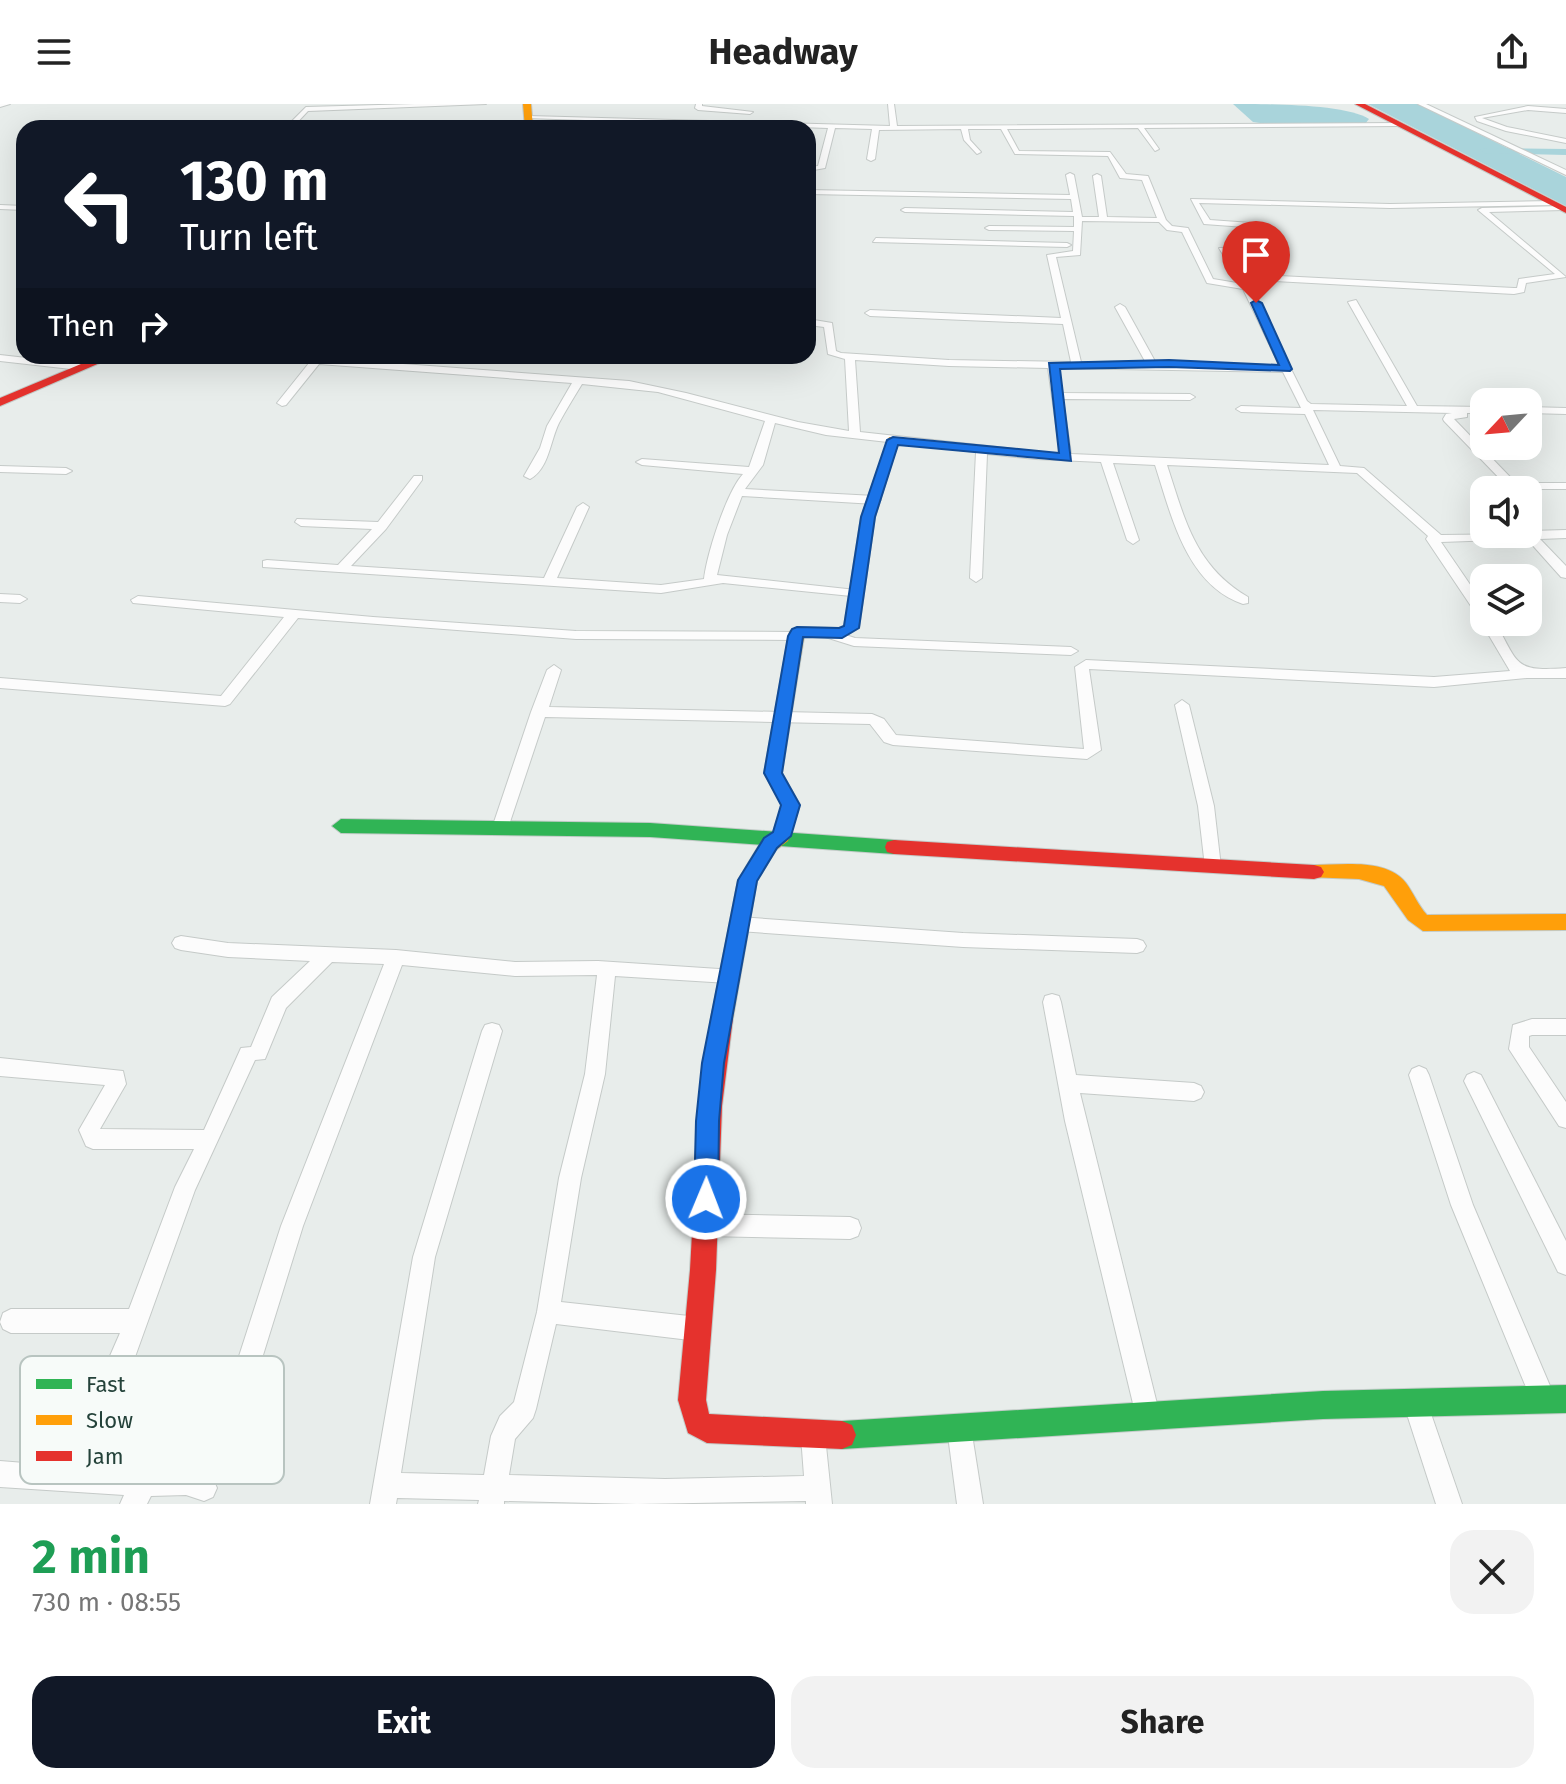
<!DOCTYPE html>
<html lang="en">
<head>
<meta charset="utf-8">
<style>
	:root { --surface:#fff; --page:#f2f2f2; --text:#222; --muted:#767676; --accent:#111827 }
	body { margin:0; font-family:"Fira Sans",sans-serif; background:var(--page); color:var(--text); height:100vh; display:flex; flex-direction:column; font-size:30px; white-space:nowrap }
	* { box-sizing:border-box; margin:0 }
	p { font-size:26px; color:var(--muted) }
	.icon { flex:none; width:44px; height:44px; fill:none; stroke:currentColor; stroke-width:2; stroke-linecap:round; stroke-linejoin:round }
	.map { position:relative; height:1400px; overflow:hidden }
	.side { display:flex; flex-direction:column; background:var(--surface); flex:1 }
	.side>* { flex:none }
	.top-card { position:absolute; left:16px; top:16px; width:800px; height:244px; border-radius:24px; box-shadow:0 8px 32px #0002; background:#111827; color:#fff; overflow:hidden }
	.needle { width:52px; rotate:244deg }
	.buttons { position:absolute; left:1470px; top:284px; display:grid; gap:16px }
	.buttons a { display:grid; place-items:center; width:72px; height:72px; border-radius:16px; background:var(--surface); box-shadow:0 8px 32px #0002; font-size:40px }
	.pin { position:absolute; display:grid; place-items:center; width:68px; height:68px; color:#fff; margin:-82px -34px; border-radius:50% 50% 50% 0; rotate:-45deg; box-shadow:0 0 8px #0007 }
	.pin .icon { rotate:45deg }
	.me { position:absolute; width:88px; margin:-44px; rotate:1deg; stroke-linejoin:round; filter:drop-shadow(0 0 6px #0008) }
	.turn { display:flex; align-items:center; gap:28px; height:168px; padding:0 32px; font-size:36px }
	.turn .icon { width:104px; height:104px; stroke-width:2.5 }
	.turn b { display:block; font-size:56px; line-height:68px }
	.then { display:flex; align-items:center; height:76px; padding:0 32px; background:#0003; gap:16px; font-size:30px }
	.round { display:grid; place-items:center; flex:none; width:84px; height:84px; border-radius:24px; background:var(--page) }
	.head { display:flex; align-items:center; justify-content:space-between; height:136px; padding:0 32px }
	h1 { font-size:48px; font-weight:700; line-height:60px; color:#1e9e55 }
	.primary-button { display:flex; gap:16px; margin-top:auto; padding:16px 32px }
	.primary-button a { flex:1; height:92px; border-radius:24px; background:var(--accent); color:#fff; font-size:32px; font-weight:700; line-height:92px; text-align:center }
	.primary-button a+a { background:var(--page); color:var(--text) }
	header { display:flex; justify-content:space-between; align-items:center; height:104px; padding:0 32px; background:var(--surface); font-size:36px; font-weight:700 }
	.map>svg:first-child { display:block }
	.water { fill:#a9d4db }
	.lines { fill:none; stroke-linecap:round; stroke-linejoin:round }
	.canal { fill:#a9d4db; fill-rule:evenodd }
	.street-casing { stroke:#c5cac8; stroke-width:2 }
	.fast-casing { stroke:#c3cbc8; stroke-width:2 }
	.slow-casing { stroke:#c3cbc8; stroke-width:2 }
	.jam-casing { stroke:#c3cbc8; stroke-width:2 }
	.street { fill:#fcfcfc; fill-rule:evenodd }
	.fast { fill:#30b455; fill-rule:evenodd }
	.slow { fill:#ff9f0a; fill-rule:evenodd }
	.jam { fill:#e5322d; fill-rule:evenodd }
	.route { fill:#1a73e8; stroke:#114b97; stroke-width:2 }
	.key { fill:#f7fbf9; stroke:#b8c4c0; stroke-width:2 }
	.key-label { font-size:22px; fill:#24423a }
</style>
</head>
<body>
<header><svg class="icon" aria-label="menu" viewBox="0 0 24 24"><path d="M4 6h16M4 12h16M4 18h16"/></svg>Headway<svg class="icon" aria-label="share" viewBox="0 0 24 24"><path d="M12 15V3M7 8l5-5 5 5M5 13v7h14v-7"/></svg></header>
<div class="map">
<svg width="1566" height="1400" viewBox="0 0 1566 1400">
	<rect width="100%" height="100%" fill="#e8edeb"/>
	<!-- water -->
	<g class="water">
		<path d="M 1233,0 C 1267,0 1346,0 1369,15 L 1365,20 L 1267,20 L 1253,18 Z"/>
		<polygon points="1368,0 1419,0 1566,73 1566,102"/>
	</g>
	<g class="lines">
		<!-- canal -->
		<polygon class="canal" points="1480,44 1566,45 1566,51 1483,49"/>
		<!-- street casing -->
		<g class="street-casing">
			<g id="street">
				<polygon points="0,0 10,0 0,3"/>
				<polygon points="415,0 486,0 308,7 292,24 285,24 306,3"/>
				<polygon points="696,0 702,0 702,2 753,8 750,10 698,6 695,4"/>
				<path d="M 888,0 L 894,0 L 897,22 L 1401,19 L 1399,22 L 1144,24 L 1159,45 L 1155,47 L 1138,24 L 1007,25 L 1019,47 L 1110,48 L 1126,70 L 1148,72 L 1166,116 L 1172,122 L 1188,124 L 1213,175 L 1249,181 L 1307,297 L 1311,300 L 1407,302 L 1348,198 L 1356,196 L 1417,302 L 1484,303 L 1484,309 L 1467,309 L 1467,313 L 1454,315 L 1512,375 L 1522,379 L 1566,379 L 1566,385 L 1521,385 L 1504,379 L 1444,317 L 1443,315 L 1446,310 L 1452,309 L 1313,306 L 1340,362 L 1364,364 L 1441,431 L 1528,430 L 1530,427 L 1566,426 L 1566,434 L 1540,435 L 1566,462 L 1566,474 L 1561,473 L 1527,435 L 1441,438 L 1484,501 L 1484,518 L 1495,518 C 1519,560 1513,568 1566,564 L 1566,574 L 1527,574 L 1434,583 L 1089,565 L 1101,646 L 1087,655 L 893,641 L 884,638 L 870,620 L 545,613 L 508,724 L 506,728 L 494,728 L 492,724 L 531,608 L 547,566 L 554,561 L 561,566 L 549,603 L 872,610 L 884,615 L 896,631 L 1084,645 L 1075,563 L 1086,556 L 1434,573 L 1510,567 L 1481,518 L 1484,515 L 1479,514 L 1426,435 L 1428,432 L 1357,369 L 1167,361 C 1185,416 1195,462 1248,493 L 1248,499 L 1243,500 C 1186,481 1171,410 1155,361 L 1113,359 L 1139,436 L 1133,440 L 1127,436 L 1101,358 L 1036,355 L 987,350 L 982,474 L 976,478 L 970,474 L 976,348 L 826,331 L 775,319 L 763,361 L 745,385 L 875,392 L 881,396 L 875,400 L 742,392 L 727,431 L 717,471 L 856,486 L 863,490 L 861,493 L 723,479 L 661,489 L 263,463 L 263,457 L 267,456 L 338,461 L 372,425 L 301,422 L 295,418 L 297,415 L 378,418 L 414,372 L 422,372 L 422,376 L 386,425 L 351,462 L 544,474 L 577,403 L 583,399 L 589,403 L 557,474 L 661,481 L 704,475 C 707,450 726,389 743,370 L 642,361 L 636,358 L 642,355 L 749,363 L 765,317 L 658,288 L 582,280 C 574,293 566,306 559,319 C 550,337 549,365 530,375 L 524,372 L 540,344 L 547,322 L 572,279 L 319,260 L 286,301 L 282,302 L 277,299 L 309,259 L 256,255 L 251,252 L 296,252 L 629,277 L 686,289 L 798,318 L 849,327 L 845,255 L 828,250 L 824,223 L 808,221 L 808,215 L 832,219 L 836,247 L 841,249 L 949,256 L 1071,258 L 1063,220 L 870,212 L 865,209 L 870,206 L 1061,214 L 1047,151 L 1073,147 L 1074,127 L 989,126 L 985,124 L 989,122 L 1074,123 L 1074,112 L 905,108 L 901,106 L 905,104 L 1073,108 L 1071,95 L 808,90 L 808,86 L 1070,91 L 1066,71 L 1070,69 L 1074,71 L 1082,113 L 1099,113 L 1093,72 L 1097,70 L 1101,72 L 1107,113 L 1157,114 L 1142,76 L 1120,74 L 1108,52 L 1015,50 L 1001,25 L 968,25 L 970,36 L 981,48 L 977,50 L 964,36 L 961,25 L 879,26 L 875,55 L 871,57 L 867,55 L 872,25 L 835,24 L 825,64 L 808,67 L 808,63 L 818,62 L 828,24 L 526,14 L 529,12 L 890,22 ZM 1082,117 L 1159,118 L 1167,126 L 1182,128 L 1207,179 L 1243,185 L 1279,261 L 1156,259 L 1125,203 L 1120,200 L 1115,203 L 1146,259 L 1081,258 L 1056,153 L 1080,151 ZM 855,256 L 949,262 L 1048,264 L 1060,350 L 860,328 ZM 1058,264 L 1283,268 L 1301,304 L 1241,302 L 1236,305 L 1241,308 L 1305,310 L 1329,361 L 1071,350 L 1063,295 L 1190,296 L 1195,293 L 1190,290 L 1062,289 Z"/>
				<polygon points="1418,0 1426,0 1566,66 1566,71"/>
				<polygon points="1528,2 1566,5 1566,9 1528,6 1482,14 1507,23 1566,35 1566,39 1506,27 1477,17 1475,13"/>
				<polygon points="1191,95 1390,100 1552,97 1555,101 1390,104 1199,99 1210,116 1265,120 1282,146 1278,149 1228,149 1243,170 1514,184 1517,184 1519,175 1555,170 1478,106 1482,104 1561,102 1564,106 1489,108 1566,173 1526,179 1524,188 1514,190 1240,175 1236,172 1219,144 1272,143 1259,124 1204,120"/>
				<polygon points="0,101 24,102 24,106 0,105"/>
				<polygon points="876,134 1067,139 1071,141 1067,143 873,138"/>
				<polygon points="0,251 80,260 85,263 80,266 0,257"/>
				<polygon points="1528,303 1566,304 1566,310 1528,309"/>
				<polygon points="0,362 66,364 72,367 66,370 0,368"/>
				<polygon points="0,490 20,491 27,495 20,499 0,498"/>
				<polygon points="138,492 373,513 576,527 795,528 802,532 795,536 576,535 298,514 230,600 225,602 0,584 0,574 221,592 284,513 133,499 131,496"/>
				<polygon points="827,525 855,534 1071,543 1078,547 1071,551 854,542 822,532 820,529"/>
				<polygon points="1182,596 1189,601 1214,702 1221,763 1219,768 1207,768 1205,763 1198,702 1175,601"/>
				<polygon points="739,813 963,829 1137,835 1143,837 1146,842 1143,847 1137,849 963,843 739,827 733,825 730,820 733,815"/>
				<polygon points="181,832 228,839 396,846 515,858 598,857 734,866 737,871 734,876 728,879 615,872 605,970 581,1074 561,1198 698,1213 706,1217 710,1225 706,1233 698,1237 556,1220 536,1305 533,1314 515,1335 509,1371 665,1375 804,1372 801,1332 804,1323 813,1320 822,1323 825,1332 832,1400 806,1400 806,1397 637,1400 504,1397 504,1400 478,1400 479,1396 397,1394 396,1400 370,1400 413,1153 482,927 485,921 492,919 499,921 502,927 435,1153 401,1369 484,1371 491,1332 500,1312 514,1298 537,1208 559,1074 585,970 597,871 515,872 402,861 303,1122 255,1277 251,1285 243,1289 235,1285 231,1277 281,1122 384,860 332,858 286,904 265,955 255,956 195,1086 135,1253 87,1363 144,1367 186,1365 213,1375 217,1384 213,1393 204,1397 186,1391 151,1392 147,1400 120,1400 124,1391 0,1383 0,1357 62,1362 120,1229 11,1229 3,1225 0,1218 3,1209 11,1205 129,1205 175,1083 194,1045 93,1045 86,1042 79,1026 105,981 0,972 0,954 123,967 126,980 100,1025 204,1026 241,944 251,943 272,893 310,857 228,853 181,846 175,844 172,839 175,834"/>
				<polygon points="1052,890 1059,892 1061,898 1076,971 1194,979 1201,982 1204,988 1201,994 1194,997 1080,989 1160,1312 1157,1321 1148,1324 1139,1321 1136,1312 1065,1017 1043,898 1045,892"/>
				<polygon points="1532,915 1566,915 1566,931 1532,931 1529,932 1529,943 1566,998 1566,1024 1559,1022 1509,945 1513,921"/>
				<polygon points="1419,962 1426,965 1429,971 1473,1101 1556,1296 1553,1305 1544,1308 1535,1305 1451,1101 1409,971 1412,965"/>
				<polygon points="1474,968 1481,971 1566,1137 1566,1171 1558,1168 1464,977 1467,971"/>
				<polygon points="705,1110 850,1113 858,1116 861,1124 858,1132 850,1135 705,1132 697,1129 694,1121 697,1113"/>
				<polygon points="1415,1286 1424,1289 1427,1298 1462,1400 1436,1400 1403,1298 1406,1289"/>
				<polygon points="959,1312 968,1315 971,1324 983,1400 957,1400 947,1324 950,1315"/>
			</g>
		</g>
		<!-- fast casing -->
		<g class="fast-casing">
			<g id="fast">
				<polygon points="341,715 650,719 894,736 901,738 903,743 901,748 894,750 650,733 341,729 332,722"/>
				<polygon points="1566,1281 1566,1309 1323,1315 842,1345 832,1341 828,1331 832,1321 842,1317 1323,1287"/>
			</g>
		</g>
		<!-- slow casing -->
		<g class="slow-casing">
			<g id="slow">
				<polygon points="523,0 531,0 533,24 525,24"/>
				<polygon points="889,333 899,336 875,413 859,524 842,534 804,533 782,669 800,701 788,737 776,746 757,777 733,914 730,920 722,923 714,920 711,914 738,776 762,736 773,728 782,701 764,669 789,528 797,523 839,524 844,522 861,413"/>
				<path d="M 1314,761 C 1342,761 1387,754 1406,779 C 1414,790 1418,801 1427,811 L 1566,810 L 1566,826 L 1423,827 L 1408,816 L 1384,782 L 1359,775 L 1307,773 L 1304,768 L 1307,763 Z"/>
			</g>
		</g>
		<!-- jam casing -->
		<g class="jam-casing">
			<g id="jam">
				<polygon points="1355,0 1365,0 1566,103 1566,109"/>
				<polygon points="100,252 116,252 0,302 0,294"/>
				<polygon points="894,736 1314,761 1321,763 1324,768 1321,773 1314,775 894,750 887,748 885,743 887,738"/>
				<polygon points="722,905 730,908 733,914 722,1002 716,1166 706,1296 709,1310 842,1317 852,1321 856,1331 852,1341 842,1345 707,1339 688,1329 678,1296 690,1166 699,1002 711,914 714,908"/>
			</g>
		</g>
		<!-- street -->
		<use href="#street" class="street"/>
		<!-- fast -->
		<use href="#fast" class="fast"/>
		<!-- slow -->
		<use href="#slow" class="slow"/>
		<!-- jam -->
		<use href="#jam" class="jam"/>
	</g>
	<!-- route -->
	<polygon class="route" points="1256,196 1262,199 1292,265 1290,267 1169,263 1060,265 1071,357 898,341 875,413 859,524 842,534 803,533 782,669 800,701 791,732 777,744 757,777 724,959 719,1017 718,1095 715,1103 706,1107 697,1103 694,1095 696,1017 702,959 738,776 764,734 773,728 781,701 764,669 788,532 792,525 797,523 839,524 844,522 861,413 887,336 893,333 1059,349 1049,259 1169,256 1279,261 1251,199"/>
	<!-- legend -->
	<rect x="20" y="1252" width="264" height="128" rx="12" class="key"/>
	<rect x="36" y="1275" width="36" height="10" fill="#30b455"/>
	<rect x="36" y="1311" width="36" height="10" fill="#ff9f0a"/>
	<rect x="36" y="1347" width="36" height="10" fill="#e5322d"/>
	<g class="key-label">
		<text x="86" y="1288">Fast</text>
		<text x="86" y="1324">Slow</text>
		<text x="86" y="1360">Jam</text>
	</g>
</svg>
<div class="buttons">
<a><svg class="needle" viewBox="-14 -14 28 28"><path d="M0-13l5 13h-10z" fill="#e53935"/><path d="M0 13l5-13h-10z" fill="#767676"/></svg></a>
<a><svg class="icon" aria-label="sound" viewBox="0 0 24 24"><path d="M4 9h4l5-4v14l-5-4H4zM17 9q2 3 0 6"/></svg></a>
<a><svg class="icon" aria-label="layers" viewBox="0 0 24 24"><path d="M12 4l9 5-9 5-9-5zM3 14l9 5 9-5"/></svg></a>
</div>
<div class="pin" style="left:1256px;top:199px;background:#d93025"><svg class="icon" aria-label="arrive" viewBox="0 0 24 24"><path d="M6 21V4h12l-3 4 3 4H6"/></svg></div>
<svg class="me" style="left:706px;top:1095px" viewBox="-20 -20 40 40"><circle r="17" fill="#1a73e8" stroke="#fff" stroke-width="3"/><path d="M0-11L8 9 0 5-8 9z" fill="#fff"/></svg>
<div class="top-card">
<div class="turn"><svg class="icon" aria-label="left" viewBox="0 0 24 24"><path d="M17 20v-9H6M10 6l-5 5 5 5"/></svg><div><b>130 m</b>Turn left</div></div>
<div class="then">Then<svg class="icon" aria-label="right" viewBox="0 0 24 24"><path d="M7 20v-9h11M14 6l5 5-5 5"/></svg></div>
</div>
</div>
<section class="side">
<div class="head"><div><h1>2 min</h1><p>730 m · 08:55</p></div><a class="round"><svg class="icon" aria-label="close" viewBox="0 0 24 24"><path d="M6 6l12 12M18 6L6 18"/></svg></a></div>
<div class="primary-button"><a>Exit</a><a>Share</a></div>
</section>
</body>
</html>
